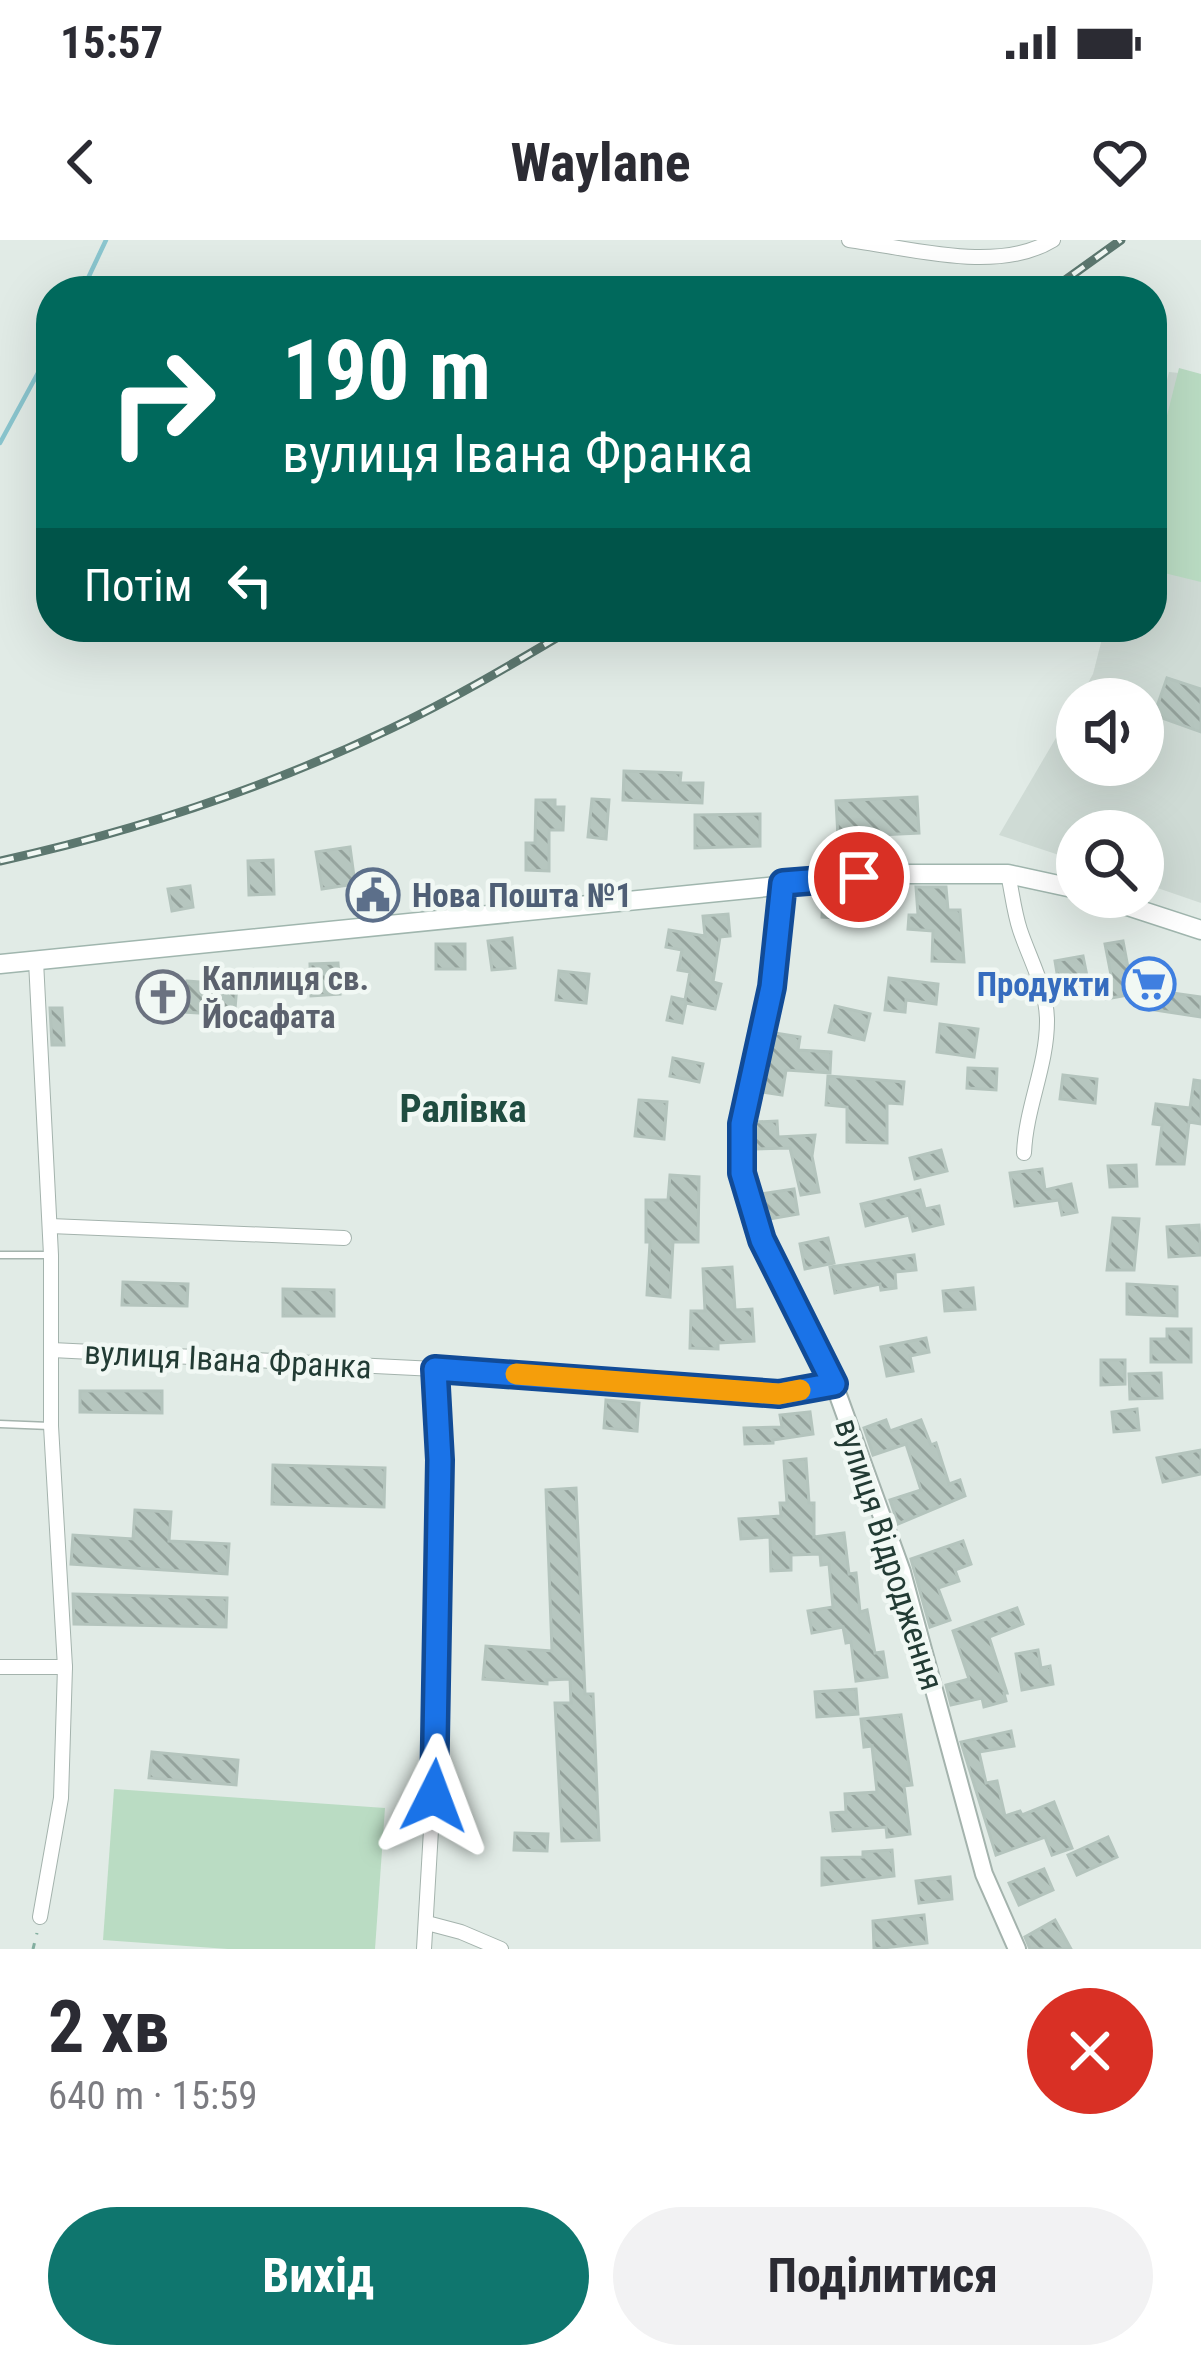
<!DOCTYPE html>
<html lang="uk">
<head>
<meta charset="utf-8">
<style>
	:root { --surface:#fff; --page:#f2f2f3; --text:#2b2b33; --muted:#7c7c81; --accent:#0f766e }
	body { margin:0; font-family:"Roboto Condensed",sans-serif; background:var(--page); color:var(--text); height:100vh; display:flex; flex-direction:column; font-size:45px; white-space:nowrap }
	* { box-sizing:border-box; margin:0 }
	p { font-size:39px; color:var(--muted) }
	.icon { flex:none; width:66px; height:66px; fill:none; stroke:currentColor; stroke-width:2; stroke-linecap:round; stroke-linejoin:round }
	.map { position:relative; height:1709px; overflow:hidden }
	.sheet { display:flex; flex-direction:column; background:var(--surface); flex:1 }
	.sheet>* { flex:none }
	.guide { position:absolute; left:36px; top:36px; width:1131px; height:366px; border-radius:48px; box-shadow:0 12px 48px #0002; background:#00695c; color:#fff; overflow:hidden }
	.buttons { position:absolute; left:1056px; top:438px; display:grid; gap:24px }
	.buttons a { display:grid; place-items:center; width:108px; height:108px; border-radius:50%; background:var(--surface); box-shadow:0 12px 48px #0002; font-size:60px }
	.pin { position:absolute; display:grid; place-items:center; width:102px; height:102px; color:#fff; margin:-51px; border:6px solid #fff; border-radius:50%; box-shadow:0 3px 12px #0007 }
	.me { position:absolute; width:132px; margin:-66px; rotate:3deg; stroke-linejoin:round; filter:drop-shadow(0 0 9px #0008) }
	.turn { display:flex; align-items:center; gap:42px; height:252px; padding:0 48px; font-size:54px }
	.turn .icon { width:156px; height:156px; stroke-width:2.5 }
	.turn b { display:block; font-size:84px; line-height:102px }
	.then { display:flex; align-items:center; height:114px; padding:0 48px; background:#0003; gap:24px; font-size:45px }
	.round { display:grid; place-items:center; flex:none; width:126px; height:126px; border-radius:63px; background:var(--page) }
	.summary { display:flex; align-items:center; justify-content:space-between; height:204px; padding:0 48px }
	h1 { font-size:72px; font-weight:700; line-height:90px }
	.primary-button { display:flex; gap:24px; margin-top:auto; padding:24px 48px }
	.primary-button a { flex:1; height:138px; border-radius:72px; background:var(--accent); color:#fff; font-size:48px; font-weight:700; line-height:138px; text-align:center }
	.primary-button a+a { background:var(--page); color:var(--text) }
	.status { display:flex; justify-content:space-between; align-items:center; height:84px; padding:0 60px; background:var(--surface); direction:ltr }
	.status svg { height:33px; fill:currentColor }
	header { display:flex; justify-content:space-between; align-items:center; height:156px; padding:0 48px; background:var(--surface); font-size:54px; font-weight:700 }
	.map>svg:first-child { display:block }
	.built { fill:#cfdbd5 }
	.grass { fill:#badcc3 }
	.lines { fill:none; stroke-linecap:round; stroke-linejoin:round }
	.stream { stroke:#8ac5ce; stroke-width:4.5 }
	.building { fill:url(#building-back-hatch); stroke:#b4c4bd; stroke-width:3 }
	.service-casing { stroke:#a4b3ad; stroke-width:9 }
	.minor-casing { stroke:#a4b3ad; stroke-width:16 }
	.tertiary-casing { stroke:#a4b3ad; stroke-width:20 }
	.secondary-casing { stroke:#a0b6ae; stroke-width:21 }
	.path { stroke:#82ae9f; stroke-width:3; stroke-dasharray:6 9; stroke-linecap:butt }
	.service { stroke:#fff; stroke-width:6 }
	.minor { stroke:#fff; stroke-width:14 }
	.tertiary { stroke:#fff; stroke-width:16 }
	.secondary { stroke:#fff; stroke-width:18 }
	.rail-casing { stroke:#5c776f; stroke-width:9 }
	.rail { stroke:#f1f8f4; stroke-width:4.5; stroke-dasharray:14; stroke-linecap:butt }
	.route-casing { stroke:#114b97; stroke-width:30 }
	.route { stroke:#1a73e8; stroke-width:21 }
	.slow { stroke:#f59e0b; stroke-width:21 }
	.labels { text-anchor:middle; stroke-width:9; stroke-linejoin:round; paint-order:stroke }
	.service-label { font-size:33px; font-weight:bold; fill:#4e5e75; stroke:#f1f8f4; text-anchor:start }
	.worship-label { font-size:33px; font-weight:bold; fill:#5b616d; stroke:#f1f8f4; text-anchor:start }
	.shop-label { font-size:33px; font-weight:bold; fill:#366cbe; stroke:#f1f8f4; text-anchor:end }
	.street-label { font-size:33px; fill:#223b34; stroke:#f1f8f4 }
	.quarter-label { font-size:39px; font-weight:bold; fill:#1f4c40; stroke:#f1f8f4 }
</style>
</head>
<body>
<div class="status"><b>15:57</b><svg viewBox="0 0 49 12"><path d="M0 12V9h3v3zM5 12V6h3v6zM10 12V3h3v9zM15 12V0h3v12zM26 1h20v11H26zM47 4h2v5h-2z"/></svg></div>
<header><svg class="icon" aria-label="back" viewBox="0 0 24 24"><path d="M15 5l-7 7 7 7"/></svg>Waylane<svg class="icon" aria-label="heart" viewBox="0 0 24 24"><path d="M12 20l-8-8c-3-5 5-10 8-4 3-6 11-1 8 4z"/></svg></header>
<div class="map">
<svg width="1201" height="1709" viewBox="0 0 1201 1709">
	<defs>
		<pattern id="building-back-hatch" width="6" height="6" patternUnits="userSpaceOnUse" patternTransform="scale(3)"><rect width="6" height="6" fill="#b6c6bf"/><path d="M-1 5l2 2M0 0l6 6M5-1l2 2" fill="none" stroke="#94a29c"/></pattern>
	</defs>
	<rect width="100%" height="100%" fill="#e1ebe6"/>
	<!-- built -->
	<polygon class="built" points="1169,132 1201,135 1201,663 1143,643 1143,591 1077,591 1077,621 999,595 1077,462 1077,525 1143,525 1143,459 1079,459 1093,434 1105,387 1152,387 1152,201"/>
	<!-- grass -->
	<g class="grass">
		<polygon points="1179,128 1201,134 1201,342 1152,330 1152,235"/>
		<polygon points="114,1549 385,1568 375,1709 228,1709 103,1700"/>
	</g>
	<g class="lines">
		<!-- stream -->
		<g class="stream">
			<polyline points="82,51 106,0"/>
			<polyline points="0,203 51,109"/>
		</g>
	</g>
	<!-- building -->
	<g class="building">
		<polygon points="1167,438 1201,449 1201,492 1154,475"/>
		<polygon points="624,531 681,533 680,543 703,543 702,563 623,560"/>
		<polygon points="917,557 919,593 838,597 836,561"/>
		<polygon points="592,559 609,560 606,599 588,597"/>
		<polygon points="536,560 555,560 555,567 564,567 563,590 549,590 549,631 526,630 526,603 535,603"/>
		<polygon points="760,574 760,606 695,608 695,575"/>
		<polygon points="350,607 355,644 322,649 316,612"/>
		<polygon points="273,620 274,654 249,655 248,621"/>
		<polygon points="190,646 193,667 172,671 168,649"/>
		<polygon points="916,647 946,647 948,670 960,670 964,722 932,721 933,691 908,689 909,675 918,675"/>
		<polygon points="872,651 870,680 822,677 823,655"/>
		<polygon points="728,674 730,696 720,697 713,742 721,744 715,769 686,763 682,783 667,780 672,757 685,760 690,732 678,730 682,710 666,707 669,690 705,696 703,676"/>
		<polygon points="512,698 515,728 492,730 488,701"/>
		<polygon points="1123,701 1133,754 1106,759 1103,741 1112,740 1105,704"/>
		<rect x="436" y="704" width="29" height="25"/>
		<polygon points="1083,716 1089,746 1060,751 1055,721"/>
		<polygon points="338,723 340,754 311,756 310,724"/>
		<polygon points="559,731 589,734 586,763 556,760"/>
		<polygon points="889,738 938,744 936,764 906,760 905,772 885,770"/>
		<polygon points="187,741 237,745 234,781 215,780 215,774 184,772"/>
		<polygon points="1158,751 1201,757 1201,777 1155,770"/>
		<polygon points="835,766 870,774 864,800 829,792"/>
		<polygon points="50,768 62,768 64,805 52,805"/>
		<polygon points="940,784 978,789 974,817 937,812"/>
		<polygon points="775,793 800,797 798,810 831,812 830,833 786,830 782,855 762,852"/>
		<polygon points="673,818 703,824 699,842 670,836"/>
		<polygon points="968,828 997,829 996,850 967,848"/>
		<polygon points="1063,835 1097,839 1095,863 1060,859"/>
		<polygon points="828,836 904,842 902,864 887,863 887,903 847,902 847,867 826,865"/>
		<polygon points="1194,840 1201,841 1201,884 1189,882 1184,924 1157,924 1162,885 1153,884 1156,864 1190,868"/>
		<polygon points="639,860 667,862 664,899 635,896"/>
		<polygon points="777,881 778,897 815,895 812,916 819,952 801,955 790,908 755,909 755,882"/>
		<polygon points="941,910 947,931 915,939 910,918"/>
		<polygon points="1136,925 1137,946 1110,947 1108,926"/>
		<polygon points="1042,929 1045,950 1071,944 1077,972 1062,975 1059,960 1015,966 1010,933"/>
		<polygon points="670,935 699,937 698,1002 673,1002 670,1057 647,1055 650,1002 646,1002 646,960 668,960"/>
		<polygon points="794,949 798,974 769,979 761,954"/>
		<polygon points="920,950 925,969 939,966 943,984 913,991 909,975 866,986 861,964"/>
		<polygon points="1113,978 1139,979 1134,1030 1107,1030"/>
		<polygon points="1199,985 1201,1015 1169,1017 1167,987"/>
		<polygon points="828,998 834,1023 805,1029 800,1004"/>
		<polygon points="914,1015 916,1030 895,1032 896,1048 881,1050 880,1044 835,1053 830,1027"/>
		<polygon points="732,1027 735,1070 752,1069 754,1101 718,1103 718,1109 690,1108 691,1071 705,1071 703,1029"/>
		<polygon points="123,1042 188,1044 187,1066 122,1065"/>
		<polygon points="1127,1044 1177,1047 1177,1076 1127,1074"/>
		<polygon points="973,1048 975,1069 945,1071 943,1051"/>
		<polygon points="283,1049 334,1050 334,1076 283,1076"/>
		<polygon points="1167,1089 1191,1089 1191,1122 1151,1122 1151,1099 1167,1099"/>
		<polygon points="926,1098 929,1112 910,1116 913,1131 887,1136 881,1107"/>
		<polygon points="1101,1120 1125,1120 1125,1144 1101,1145"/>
		<polygon points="1161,1133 1162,1158 1130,1159 1129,1134"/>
		<polygon points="80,1151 162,1151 162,1173 80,1172"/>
		<polygon points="606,1160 639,1163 637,1191 604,1188"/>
		<polygon points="1137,1169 1139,1190 1114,1192 1112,1172"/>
		<polygon points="810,1172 813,1194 773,1200 773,1203 745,1204 744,1188 782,1187 780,1175"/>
		<polygon points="886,1180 890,1191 921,1180 931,1205 936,1203 949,1244 960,1240 965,1256 898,1284 890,1260 921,1250 906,1204 873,1215 864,1188"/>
		<polygon points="1201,1210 1201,1234 1163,1242 1157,1218"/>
		<polygon points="806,1219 809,1263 814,1263 814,1297 844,1293 849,1334 856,1333 860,1372 867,1370 875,1413 883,1412 887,1437 856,1441 851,1402 846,1403 843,1387 812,1393 808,1371 833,1367 829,1324 821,1325 820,1314 791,1315 791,1330 771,1331 770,1297 741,1299 739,1279 781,1276 780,1263 787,1263 784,1221"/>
		<polygon points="273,1225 385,1228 384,1267 272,1264"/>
		<polygon points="576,1248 585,1454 593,1454 599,1600 562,1601 555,1463 571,1463 570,1439 547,1440 547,1444 483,1439 486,1406 552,1411 546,1250"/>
		<polygon points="135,1270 171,1272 169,1301 229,1304 227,1334 71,1324 73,1295 133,1299"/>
		<polygon points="963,1301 971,1324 955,1330 959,1341 938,1348 950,1380 930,1387 911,1319"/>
		<polygon points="73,1354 227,1358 226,1387 74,1384"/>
		<polygon points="1017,1368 1023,1384 989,1397 1007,1453 1004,1453 1006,1461 984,1467 982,1458 951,1465 946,1445 969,1439 953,1391"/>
		<polygon points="1038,1410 1041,1428 1050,1426 1053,1444 1022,1450 1016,1414"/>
		<polygon points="856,1449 858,1474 817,1477 815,1452"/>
		<polygon points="901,1475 912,1545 904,1546 910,1594 887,1597 886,1587 833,1591 831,1573 846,1572 845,1554 877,1552 872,1506 864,1507 861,1479"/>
		<polygon points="1011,1491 1014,1506 979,1512 986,1543 997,1541 1005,1576 1020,1571 1022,1575 1054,1562 1072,1608 1052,1615 1045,1597 996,1615 961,1502"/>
		<polygon points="152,1512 238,1520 236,1545 149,1538"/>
		<polygon points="515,1593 548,1594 547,1611 514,1610"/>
		<polygon points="1108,1597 1117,1617 1077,1635 1068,1615"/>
		<polygon points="892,1610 894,1636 822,1645 822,1618 863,1617 863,1612"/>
		<polygon points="1044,1629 1053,1650 1019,1665 1009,1643"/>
		<polygon points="950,1637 952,1659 919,1663 916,1641"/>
		<polygon points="924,1675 927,1703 874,1709 873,1681"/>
		<polygon points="1055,1680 1071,1709 1030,1709 1025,1697"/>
	</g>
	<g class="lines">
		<!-- service casing -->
		<g class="service-casing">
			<g id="service">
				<polyline points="0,1015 48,1015"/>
				<polyline points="0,1184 50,1186"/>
			</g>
		</g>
		<!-- minor casing -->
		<g class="minor-casing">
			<g id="minor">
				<path d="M 849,0 C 911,8 997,34 1053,0"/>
				<path d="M 1008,634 C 1012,652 1014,672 1020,690 C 1030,720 1047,749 1047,781 C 1047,826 1026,867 1024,913"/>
				<polyline points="36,721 51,1015 51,1186 65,1427 61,1558 40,1677"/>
				<polyline points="50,986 344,998"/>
				<polyline points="52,1110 435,1129 779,1153 834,1144"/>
				<polyline points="0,1427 65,1427"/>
				<polyline points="427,1683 461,1692 501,1709"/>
				<polyline points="424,1709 438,1471 439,1220 435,1129"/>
			</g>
		</g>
		<!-- tertiary casing -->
		<g class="tertiary-casing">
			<polyline id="tertiary" points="783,643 772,747 742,884 742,933 762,1001 834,1144 902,1332 984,1634 1017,1709"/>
		</g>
		<!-- secondary casing -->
		<g class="secondary-casing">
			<g id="secondary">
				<polyline points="1100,657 1201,690"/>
				<polyline points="0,724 897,634 1008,634 1077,649"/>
			</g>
		</g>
		<!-- path -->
		<polyline class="path" points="33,1709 37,1693"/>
		<!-- service -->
		<use href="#service" class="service"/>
		<!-- minor -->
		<use href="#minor" class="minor"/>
		<!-- tertiary -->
		<use href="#tertiary" class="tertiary"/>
		<!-- secondary -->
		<use href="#secondary" class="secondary"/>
		<!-- rail casing -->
		<g class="rail-casing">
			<g id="rail">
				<polyline points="1050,51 1121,0"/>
				<path d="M 0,621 C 132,592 268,547 390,489 C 454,459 514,423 575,387"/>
			</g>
		</g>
		<!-- rail -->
		<use href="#rail" class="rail"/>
	</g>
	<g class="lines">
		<!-- route casing -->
		<g class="route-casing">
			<polyline id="route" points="434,1556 440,1220 435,1129 779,1154 834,1144 762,1000 742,933 742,884 772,747 783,643 859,637"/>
		</g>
		<!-- route -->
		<use href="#route" class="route"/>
		<!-- slow -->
		<polyline class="slow" points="516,1134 779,1154 800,1150"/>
	</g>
	<!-- icons -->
	<defs>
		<g id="civic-ring" transform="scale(2.7)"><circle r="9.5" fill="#f1f8f4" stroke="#5c6f8a" stroke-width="1.5"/><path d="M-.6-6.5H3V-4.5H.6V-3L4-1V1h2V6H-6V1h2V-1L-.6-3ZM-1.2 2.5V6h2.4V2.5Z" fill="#5c6f8a"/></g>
		<g id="supermarket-ring" transform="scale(2.7)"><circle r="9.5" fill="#f1f8f4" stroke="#3f7fe0" stroke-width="1.5"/><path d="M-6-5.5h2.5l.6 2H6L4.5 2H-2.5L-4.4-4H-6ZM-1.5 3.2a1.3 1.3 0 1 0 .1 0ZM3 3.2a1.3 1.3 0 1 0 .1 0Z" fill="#3f7fe0"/></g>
		<g id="church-ring" transform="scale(2.7)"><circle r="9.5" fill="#f1f8f4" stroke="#6b7280" stroke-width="1.5"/><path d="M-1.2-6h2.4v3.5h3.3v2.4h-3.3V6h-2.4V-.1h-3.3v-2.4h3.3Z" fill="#6b7280"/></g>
	</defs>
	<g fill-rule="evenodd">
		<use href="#civic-ring" x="373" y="655"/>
		<use href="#supermarket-ring" x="1149" y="744"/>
		<use href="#church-ring" x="163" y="757"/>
	</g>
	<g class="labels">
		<!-- service labels -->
		<g class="service-label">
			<text x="412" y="667">Нова Пошта №1</text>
		</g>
		<!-- worship labels -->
		<g class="worship-label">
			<text x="202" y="750">Каплиця св.<tspan x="202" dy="38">Йосафата</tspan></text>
		</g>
		<!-- shop labels -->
		<g class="shop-label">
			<text x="1110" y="756">Продукти</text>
		</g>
		<!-- street labels -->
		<g class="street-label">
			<text transform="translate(228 1119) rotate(3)" y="12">вулиця Івана Франка</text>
			<text transform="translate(890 1314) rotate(72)" y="12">вулиця Відродження</text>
		</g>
		<!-- quarter labels -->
		<g class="quarter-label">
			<text x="463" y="882">Ралівка</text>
		</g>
	</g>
</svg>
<div class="buttons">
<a><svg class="icon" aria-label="sound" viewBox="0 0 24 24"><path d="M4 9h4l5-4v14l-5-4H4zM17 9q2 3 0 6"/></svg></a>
<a><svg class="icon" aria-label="search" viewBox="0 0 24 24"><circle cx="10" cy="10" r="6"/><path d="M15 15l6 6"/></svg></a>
</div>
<div class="pin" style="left:859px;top:637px;background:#d93025"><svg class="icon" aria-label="arrive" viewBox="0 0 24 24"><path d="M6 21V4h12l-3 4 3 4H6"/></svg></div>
<svg class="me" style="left:434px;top:1556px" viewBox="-20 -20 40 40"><path d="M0-17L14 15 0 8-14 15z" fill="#1a73e8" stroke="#fff" stroke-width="4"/></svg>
<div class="guide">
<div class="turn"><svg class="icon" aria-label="right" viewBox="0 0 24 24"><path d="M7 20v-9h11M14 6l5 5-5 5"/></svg><div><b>190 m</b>вулиця Івана Франка</div></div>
<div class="then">Потім<svg class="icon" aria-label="left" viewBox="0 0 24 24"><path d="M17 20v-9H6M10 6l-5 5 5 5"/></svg></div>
</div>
</div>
<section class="sheet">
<div class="summary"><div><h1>2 хв</h1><p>640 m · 15:59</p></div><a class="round" style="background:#d93025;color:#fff"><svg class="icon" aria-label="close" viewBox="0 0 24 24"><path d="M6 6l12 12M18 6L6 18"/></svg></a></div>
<div class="primary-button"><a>Вихід</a><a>Поділитися</a></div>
</section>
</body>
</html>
